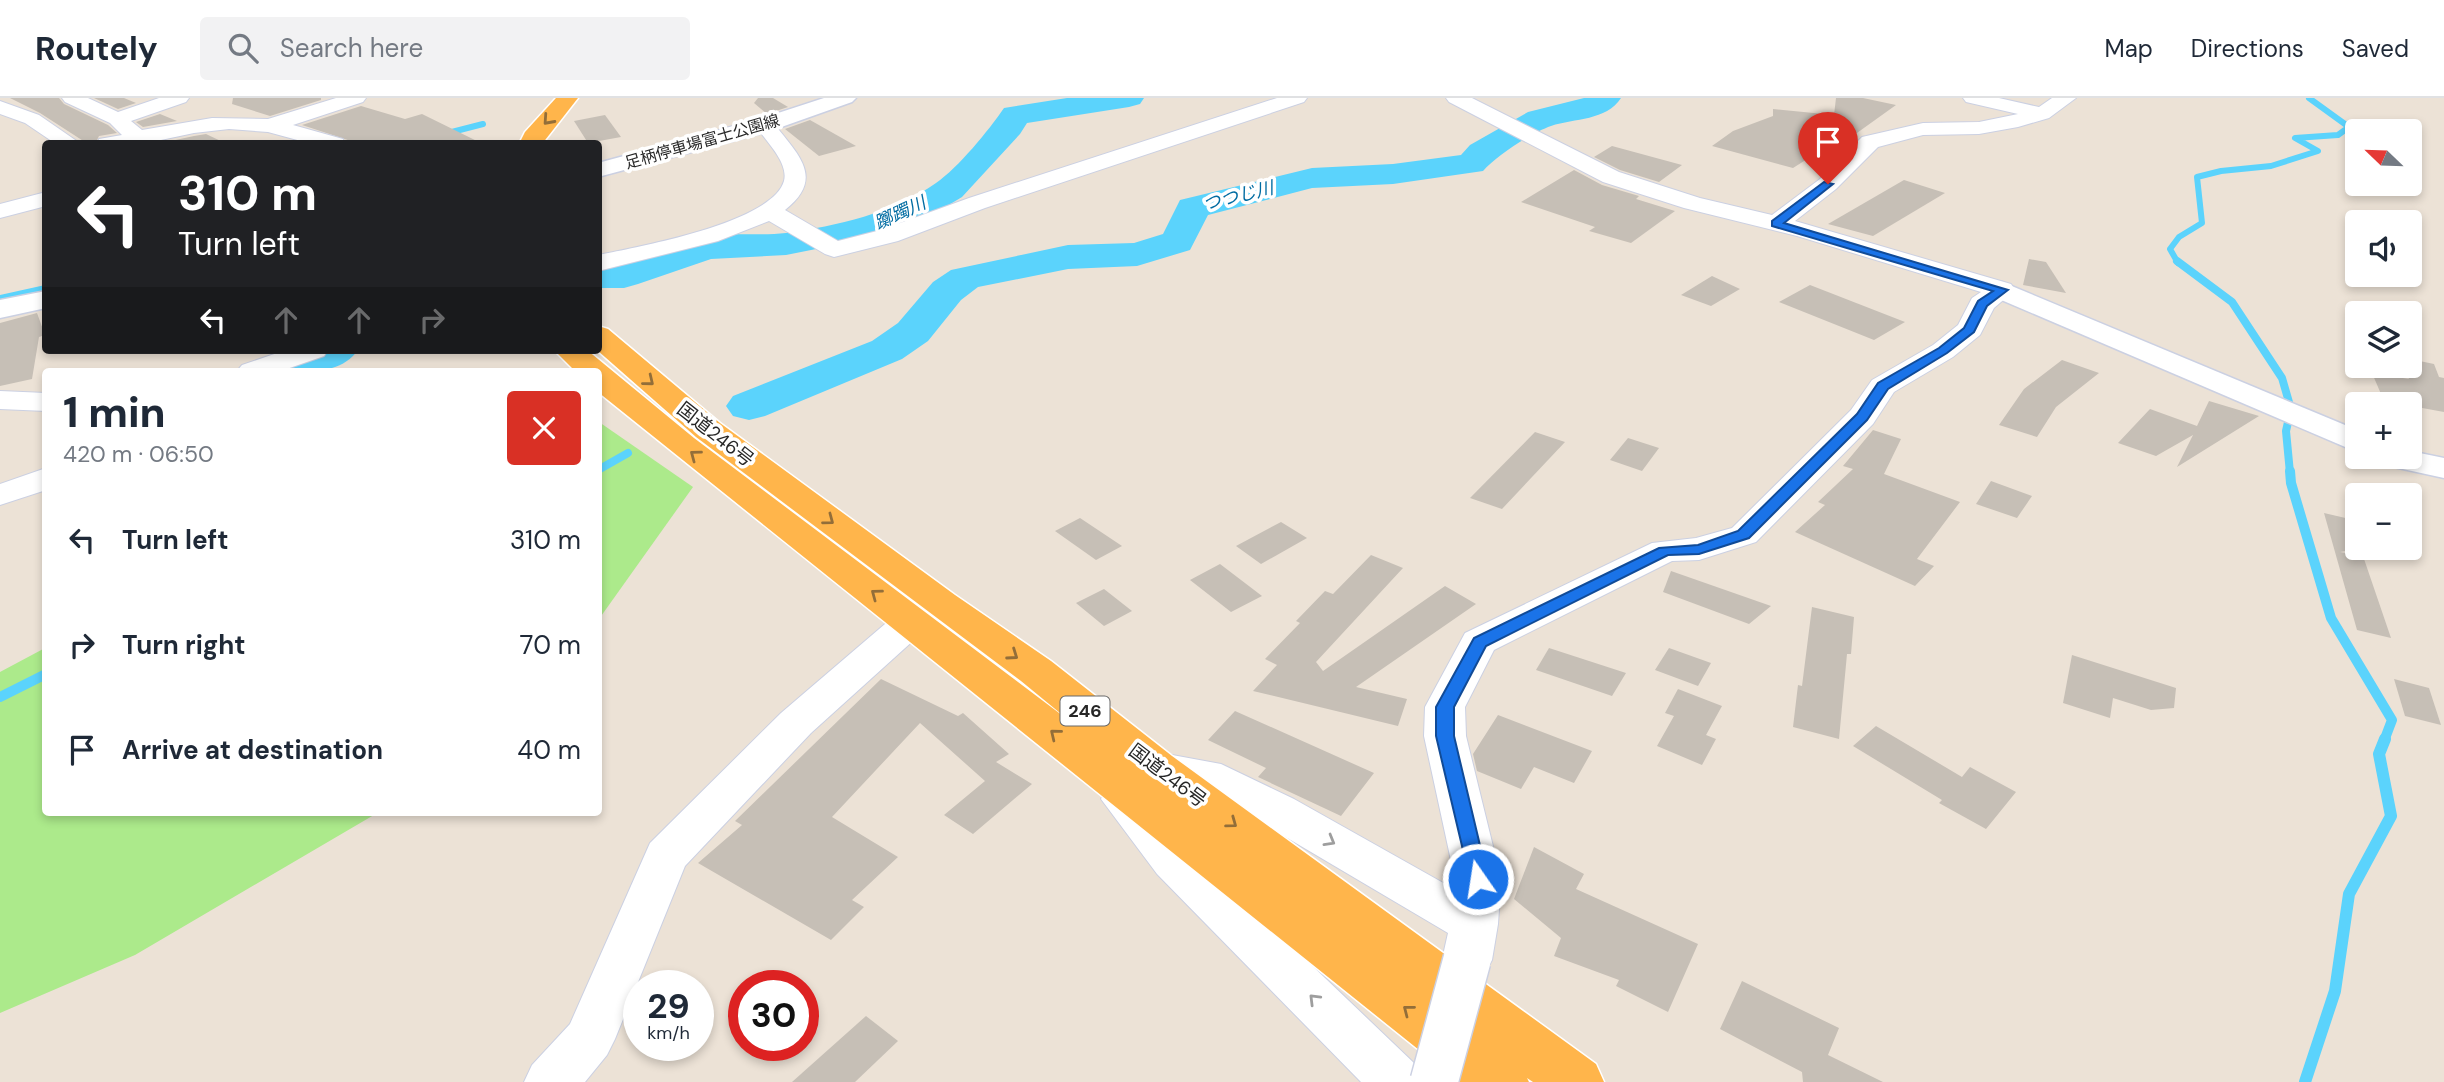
<!DOCTYPE html>
<html lang="en">
<head>
<meta charset="utf-8">
<style>
	:root { --surface:#fff; --page:#f2f2f3; --text:#1f2937; --muted:#747a83; --line:#e0e1e3 }
	body { margin:0; font-family:"DM Sans","Noto Sans JP",sans-serif; background:var(--page); color:var(--text); height:100vh; display:flex; flex-direction:column; font-size:26px; white-space:nowrap }
	* { box-sizing:border-box; margin:0 }
	p { font-size:23px; color:var(--muted) }
	.icon { flex:none; width:38px; height:38px; fill:none; stroke:currentColor; stroke-width:2; stroke-linecap:round; stroke-linejoin:round }
	.map { position:relative; flex:1; overflow:hidden }
	.drawer { position:absolute; left:42px; top:270px; width:560px; height:448px; display:flex; flex-direction:column; background:var(--surface); border-radius:7px; box-shadow:0 4px 10px #0003 }
	.drawer>* { flex:none }
	.guide { position:absolute; left:42px; top:42px; width:560px; height:214px; border-radius:7px; box-shadow:0 4px 10px #0003; background:#202124; color:#fff; overflow:hidden }
	.needle { width:46px; rotate:293deg }
	.tools { position:absolute; left:2345px; top:21px; display:grid; gap:14px }
	.tools a { display:grid; place-items:center; width:77px; height:77px; border-radius:7px; background:var(--surface); box-shadow:0 4px 10px #0003; font-size:35px }
	.speed { position:absolute; left:623px; top:872px; display:flex; gap:14px; font-size:35px; font-weight:700; text-align:center }
	.speed>* { display:grid; place-content:center; width:91px; height:91px; border-radius:50%; background:var(--surface); box-shadow:0 4px 10px #0003; line-height:1 }
	.speed small { font-size:18px; font-weight:400 }
	.speed .limit { border:10px solid #d22; background:#fff; color:#111 }
	.pin { position:absolute; display:grid; place-items:center; width:60px; height:60px; color:#fff; margin:-72px -30px; border-radius:50% 50% 50% 0; rotate:-45deg; box-shadow:0 0 7px #0007 }
	.pin .icon { rotate:45deg }
	.me { position:absolute; width:77px; margin:-38px; rotate:347deg; stroke-linejoin:round; filter:drop-shadow(0 0 5px #0008) }
	.turn { display:flex; align-items:center; gap:24px; height:147px; padding:0 21px; font-size:32px }
	.turn .icon { width:91px; height:91px; stroke-width:2.5 }
	.turn b { display:block; font-size:49px; line-height:60px }
	.lanes { display:flex; align-items:center; height:66px; padding:0 21px; background:#0003; justify-content:center; gap:35px; direction:ltr }
	.lanes .off { opacity:.35 }
	.round { display:grid; place-items:center; flex:none; width:74px; height:74px; border-radius:7px; background:var(--page) }
	.summary { display:flex; align-items:center; justify-content:space-between; height:119px; padding:0 21px }
	h1 { font-size:42px; font-weight:800; line-height:52px }
	ul { padding:0; list-style:none }
	li { display:flex; align-items:center; gap:21px; height:105px; padding:0 21px }
	li div { flex:1 }
	li b { display:block; font-size:26px }
	li em { font-style:normal }
	header { display:flex; align-items:center; gap:42px; box-sizing:border-box; height:98px; padding:0 35px; background:var(--surface); border-bottom:2px solid var(--line) }
	header strong { font-size:33px }
	nav { display:flex; gap:38px; margin-inline-start:auto; font-size:24px }
	.search { width:490px; height:63px; background:var(--page); display:flex; align-items:center; gap:18px; box-sizing:border-box; padding:0 24px; border-radius:7px; color:var(--muted); font-size:26px }
	.map>svg:first-child { display:block }
	.green { fill:#acea8b }
	.lines { fill:none; stroke-linecap:round; stroke-linejoin:round }
	.stream-far3 { stroke:#5bd3fc; stroke-width:6 }
	.stream-far2 { stroke:#5bd3fc; stroke-width:8 }
	.stream-far1 { stroke:#5bd3fc; stroke-width:10 }
	.stream { stroke:#5bd3fc; stroke-width:12 }
	.river { fill:#5bd3fc; fill-rule:evenodd }
	.building { fill:#c6bfb6 }
	.minor-casing { stroke:#cbd0e2; stroke-width:2 }
	.tertiary-casing { stroke:#cbd0e2; stroke-width:3 }
	.secondary-casing { stroke:#cbd0e2; stroke-width:3 }
	.trunk-casing { stroke:#fff; stroke-width:3 }
	.minor { fill:#fff; fill-rule:evenodd }
	.tertiary { fill:#fff; fill-rule:evenodd }
	.secondary { fill:#fff; fill-rule:evenodd }
	.trunk { fill:#ffb54b; fill-rule:evenodd }
	.minor-bridge-casing { stroke:#cbd0e2; stroke-width:50; stroke-linecap:butt }
	.minor-bridge { stroke:#fff; stroke-width:47 }
	.oneway { stroke:#936e39 }
	.oneway2 { stroke:#9e9e9e }
	.route { fill:#1a73e8; stroke:#114b97; stroke-width:2 }
	.labels { text-anchor:middle; stroke-width:7; stroke-linejoin:round; paint-order:stroke }
	.far-street-label { font-size:16px; fill:#272727; stroke:#fff }
	.far-water-label { font-size:18px; font-style:italic; fill:#006ca2; stroke:#fff }
	.shield { fill:#fff; stroke:#686868; stroke-width:2 }
	.shield-label { font-size:18px; font-weight:bold; fill:#272727 }
	.street-label { font-size:19px; fill:#272727; stroke:#fff }
</style>
</head>
<body>
<header>
<strong>Routely</strong>
<div class="search"><svg class="icon" aria-label="search" viewBox="0 0 24 24"><circle cx="10" cy="10" r="6"/><path d="M15 15l6 6"/></svg>Search here</div>
<nav><a>Map</a><a>Directions</a><a>Saved</a></nav>
</header>
<div class="map">
<svg width="2444" height="984" viewBox="0 0 2444 984">
	<rect width="100%" height="100%" fill="#ece2d6"/>
	<!-- green -->
	<g class="green">
		<polygon points="599,324 693,389 599,521"/>
		<polygon points="45,550 46,714 379,714 135,857 0,915 0,574"/>
	</g>
	<g class="lines">
		<!-- stream-far3 -->
		<g class="stream-far3">
			<polyline points="444,36 483,26"/>
			<polyline points="2178,165 2170,151 2179,139 2202,125 2197,79 2221,73 2271,68 2318,53 2295,40 2338,37 2349,29 2309,0"/>
		</g>
		<!-- stream-far2 -->
		<g class="stream-far2">
			<polyline points="2177,163 2232,204 2282,280 2291,311 2286,333 2290,375"/>
			<polyline points="0,201 46,191"/>
			<polyline points="598,372 628,355"/>
		</g>
		<!-- stream-far1 -->
		<g class="stream-far1">
			<polyline points="2290,373 2291,385 2331,520 2392,622 2384,643"/>
			<polyline points="0,599 46,576"/>
		</g>
		<!-- stream -->
		<polyline class="stream" points="2305,984 2335,893 2349,796 2391,718 2379,656 2385,641"/>
		<!-- river -->
		<g class="river">
			<path d="M 1067,0 L 1144,0 L 1140,6 L 1129,9 L 1027,25 L 1020,36 L 962,99 L 922,123 L 886,137 L 786,157 L 711,161 L 638,186 L 624,190 L 598,190 L 598,166 C 637,166 669,145 706,139 C 732,134 760,138 786,135 C 837,128 893,115 936,85 C 958,70 989,32 1004,10 Z"/>
			<path d="M 1584,0 L 1621,0 C 1606,23 1575,20 1551,28 C 1531,35 1497,57 1483,73 L 1393,86 L 1312,90 L 1208,117 L 1190,152 L 1137,168 L 1068,171 L 978,189 L 961,202 L 928,243 L 902,261 L 765,318 L 749,322 L 733,318 L 726,308 L 733,298 L 872,243 L 898,225 L 933,184 L 951,172 L 1068,147 L 1134,145 L 1163,136 L 1180,102 L 1312,70 L 1393,66 L 1461,57 L 1470,47 L 1528,14 Z"/>
			<path d="M 297,252 L 358,252 C 338,281 292,273 262,273 L 268,264 Z"/>
		</g>
	</g>
	<!-- building -->
	<g class="building">
		<polygon points="10,0 59,0 64,6 108,27 117,35 99,38 95,46 88,46 40,15"/>
		<polygon points="94,0 124,0 136,5 118,11"/>
		<polygon points="233,0 321,0 321,2 270,18 232,6"/>
		<polygon points="758,0 773,0 788,9 767,16 754,5"/>
		<polygon points="1836,0 1863,0 1896,7 1822,60 1812,58 1793,70 1712,48 1733,33 1773,18 1773,11 1834,17"/>
		<polygon points="361,8 405,21 422,16 483,46 360,46 302,27"/>
		<polygon points="160,16 177,23 143,29 136,24"/>
		<polygon points="605,17 621,39 588,45 574,23"/>
		<polygon points="810,22 856,48 819,58 785,31"/>
		<polygon points="206,36 227,46 157,46 194,38"/>
		<polygon points="1612,48 1682,67 1659,84 1620,72 1594,59"/>
		<polygon points="1574,72 1602,87 1639,98 1636,101 1675,113 1631,145 1589,133 1595,129 1521,104"/>
		<polygon points="1904,82 1945,95 1873,138 1828,126"/>
		<polygon points="2029,161 2046,164 2066,195 2023,187"/>
		<polygon points="1712,178 1740,191 1711,208 1681,197"/>
		<polygon points="1810,187 1905,224 1874,242 1779,204"/>
		<polygon points="37,215 45,237 39,239 32,281 0,288 0,225"/>
		<polygon points="2410,261 2434,266 2439,279 2444,280 2444,314 2384,303 2372,275 2409,281 2403,268 2410,268"/>
		<polygon points="2062,262 2099,275 2056,309 2037,339 1999,327 2024,291"/>
		<polygon points="2209,303 2259,318 2177,369 2193,337 2156,358 2118,345 2150,311 2197,328"/>
		<polygon points="1873,332 1901,341 1884,376 1960,404 1917,461 1934,468 1915,488 1795,434 1825,407 1818,404 1853,371 1843,368"/>
		<polygon points="1535,334 1565,344 1502,411 1470,400"/>
		<polygon points="1628,340 1659,350 1642,373 1610,362"/>
		<polygon points="1991,383 2032,398 2017,420 1976,406"/>
		<polygon points="2324,415 2354,422 2357,432 2357,450 2363,450 2340,454 2363,458 2391,540 2357,532"/>
		<polygon points="1080,420 1122,448 1096,462 1055,433"/>
		<polygon points="1281,424 1307,440 1261,466 1236,448"/>
		<polygon points="1371,457 1403,470 1316,564 1323,573 1445,488 1476,506 1356,589 1407,601 1398,628 1253,593 1277,567 1265,561 1300,525 1296,523 1325,493 1333,496"/>
		<polygon points="1220,466 1262,498 1231,514 1190,482"/>
		<polygon points="1671,473 1771,508 1749,526 1663,494"/>
		<polygon points="1104,491 1132,513 1104,528 1076,505"/>
		<polygon points="1812,509 1854,519 1851,556 1847,556 1839,641 1793,629 1798,587 1802,588"/>
		<polygon points="1549,550 1626,575 1612,598 1536,572"/>
		<polygon points="1669,550 1711,565 1698,588 1655,572"/>
		<polygon points="2072,557 2176,590 2174,610 2151,612 2113,600 2110,620 2063,605"/>
		<polygon points="881,581 958,618 963,615 1009,656 996,664 1032,686 973,736 944,717 985,683 920,625 832,719 898,759 852,802 864,809 831,842 698,765 742,727 735,723"/>
		<polygon points="2394,581 2429,590 2441,627 2405,618"/>
		<polygon points="1678,591 1722,608 1706,637 1716,641 1702,667 1657,648 1674,618 1665,615"/>
		<polygon points="1235,613 1374,675 1341,718 1258,679 1266,670 1208,642"/>
		<polygon points="1498,617 1592,653 1574,685 1534,669 1521,691 1477,673 1473,656"/>
		<polygon points="1876,628 1962,679 1970,669 2016,694 1986,731 1939,705 1942,702 1853,648"/>
		<polygon points="1534,749 1584,776 1576,791 1698,846 1668,914 1616,888 1619,882 1554,858 1561,840 1514,801"/>
		<polygon points="1742,883 1839,930 1828,957 1883,984 1803,984 1802,974 1720,931"/>
		<polygon points="866,918 898,943 855,984 792,984"/>
	</g>
	<g class="lines">
		<!-- minor casing -->
		<g class="minor-casing">
			<g id="minor">
				<polygon points="62,0 88,0 118,14 159,0 189,0 186,4 131,23 142,32 212,20 268,21 336,0 366,0 363,4 293,27 343,41 345,46 312,46 268,34 229,31 194,35 142,46 97,46 99,41 122,37 110,25 65,4"/>
				<path d="M 1277,0 L 1307,0 L 1304,4 L 985,110 L 898,143 L 834,159 L 825,156 L 769,123 L 718,143 L 598,173 L 598,157 C 637,149 772,125 784,83 C 789,64 764,41 755,27 L 758,23 L 772,23 C 796,55 827,79 785,112 L 838,143 L 881,132 L 969,100 Z"/>
				<polygon points="1446,0 1472,0 1619,74 1700,100 1772,117 1820,81 1862,39 1923,25 1979,24 2018,16 1966,4 1963,0 1999,0 2039,9 2052,0 2076,0 2049,20 2018,29 1979,36 1923,37 1878,49 1836,91 1795,123 2011,186 2015,192 1994,210 1980,237 1953,259 1894,294 1873,326 1756,444 1699,462 1672,463 1494,552 1465,609 1466,638 1501,781 1498,826 1492,862 1484,877 1467,883 1450,877 1442,862 1448,835 1262,725 1197,692 1141,681 1135,670 1141,659 1156,654 1221,666 1294,701 1454,791 1455,781 1424,638 1425,609 1465,535 1652,445 1696,440 1732,430 1851,312 1872,282 1933,247 1958,227 1972,200 1981,194 1797,138 1684,110 1603,84 1449,4"/>
				<polygon points="0,3 39,17 81,46 56,46 25,25 0,16"/>
				<polygon points="46,94 46,108 0,120 0,106"/>
				<polygon points="286,252 328,252 324,258 281,273 237,273 242,267"/>
				<polygon points="0,293 46,295 46,313 0,311"/>
				<polygon points="46,370 46,392 0,407 0,386"/>
				<polygon points="912,511 925,514 931,523 925,532 811,635 685,768 615,941 607,957 585,984 524,984 532,967 570,926 650,745 781,615 899,514"/>
				<polygon points="1123,685 1139,689 1189,750 1416,967 1424,984 1361,984 1157,776 1101,701 1107,689"/>
			</g>
		</g>
		<!-- tertiary casing -->
		<g class="tertiary-casing">
			<g id="tertiary">
				<polygon points="2002,184 2357,332 2357,354 1992,198 1988,192 1992,186"/>
				<polygon points="2410,353 2444,360 2444,380 2380,366 2375,359 2410,359"/>
			</g>
		</g>
		<!-- secondary casing -->
		<g class="secondary-casing">
			<g id="secondary">
				<polygon points="824,0 856,0 852,4 773,32 598,79 598,65 757,22"/>
				<polygon points="46,193 46,210 0,220 0,202"/>
			</g>
		</g>
		<!-- trunk casing -->
		<g class="trunk-casing">
			<g id="trunk">
				<polygon points="556,0 578,0 542,46 519,46 525,34"/>
				<polygon points="598,228 608,231 720,325 955,497 1051,563 1172,658 1596,966 1604,984 1533,984 1527,980 1529,984 1459,984 598,294 598,273 575,273 554,252 587,252 694,340 1071,624 1021,583 696,339 597,252"/>
			</g>
		</g>
		<!-- minor -->
		<use href="#minor" class="minor"/>
		<!-- tertiary -->
		<use href="#tertiary" class="tertiary"/>
		<!-- secondary -->
		<use href="#secondary" class="secondary"/>
		<!-- trunk -->
		<use href="#trunk" class="trunk"/>
		<!-- minor-bridge casing -->
		<g class="minor-bridge-casing">
			<polyline id="minor-bridge" points="1434,984 1467,862"/>
		</g>
		<!-- minor-bridge -->
		<use href="#minor-bridge" class="minor-bridge"/>
	</g>
	<!-- one-way arrows -->
	<defs><path id="oneway-chevron" d="M-2-3.5L2.5 0L-2 3.5" fill="none" stroke-width="1.6" stroke-linecap="round" stroke-linejoin="round" transform="scale(1.75)"/></defs>
	<g class="oneway">
		<use href="#oneway-chevron" transform="translate(548 22) rotate(132)"/>
		<use href="#oneway-chevron" transform="translate(649 283) rotate(39)"/>
		<use href="#oneway-chevron" transform="translate(695 357) rotate(-143)"/>
		<use href="#oneway-chevron" transform="translate(829 422) rotate(37)"/>
		<use href="#oneway-chevron" transform="translate(876 496) rotate(-143)"/>
		<use href="#oneway-chevron" transform="translate(1013 557) rotate(35)"/>
		<use href="#oneway-chevron" transform="translate(1055 636) rotate(-141)"/>
		<use href="#oneway-chevron" transform="translate(1232 725) rotate(36)"/>
		<use href="#oneway-chevron" transform="translate(1408 912) rotate(-142)"/>
	</g>
	<g class="oneway2">
		<use href="#oneway-chevron" transform="translate(1330 743) rotate(30)"/>
		<use href="#oneway-chevron" transform="translate(1314 901) rotate(-135)"/>
	</g>
	<!-- route -->
	<polygon class="route" points="1824,84 1833,86 1784,125 2008,192 1987,208 1974,234 1947,255 1888,291 1867,322 1749,440 1699,456 1668,457 1486,548 1454,609 1454,638 1488,781 1485,786 1478,789 1471,786 1436,638 1436,609 1474,540 1659,450 1698,447 1738,433 1857,316 1878,285 1939,250 1964,230 1978,203 1993,193 1772,128 1772,123"/>
	<g class="labels">
		<!-- far-street labels -->
		<g class="far-street-label">
			<text transform="translate(702 43) rotate(-16)" y="6">足柄停車場富士公園線</text>
		</g>
		<!-- far-water labels -->
		<g class="far-water-label">
			<text transform="translate(1238 98) rotate(-14)" y="6">つつじ川</text>
			<text transform="translate(900 115) rotate(-25)" y="6">躑躅川</text>
		</g>
		<!-- shield labels -->
		<rect class="shield" x="1060.5" y="598.5" width="49" height="29" rx="5"/>
		<g class="shield-label">
			<text x="1085" y="619">246</text>
		</g>
		<!-- street labels -->
		<g class="street-label">
			<text transform="translate(716 336) rotate(38)" y="7">国道246号</text>
			<text transform="translate(1168 677) rotate(37)" y="7">国道246号</text>
		</g>
	</g>
</svg>
<div class="tools">
<a><svg class="needle" viewBox="-14 -14 28 28"><path d="M0-13l5 13h-10z" fill="#e53935"/><path d="M0 13l5-13h-10z" fill="#747a83"/></svg></a>
<a><svg class="icon" aria-label="sound" viewBox="0 0 24 24"><path d="M4 9h4l5-4v14l-5-4H4zM17 9q2 3 0 6"/></svg></a>
<a><svg class="icon" aria-label="layers" viewBox="0 0 24 24"><path d="M12 4l9 5-9 5-9-5zM3 14l9 5 9-5"/></svg></a>
<a>+</a>
<a>−</a>
</div>
<div class="speed"><div>29<small>km/h</small></div><div class="limit">30</div></div>
<div class="pin" style="left:1828px;top:86px;background:#d93025"><svg class="icon" aria-label="arrive" viewBox="0 0 24 24"><path d="M6 21V4h12l-3 4 3 4H6"/></svg></div>
<svg class="me" style="left:1478px;top:781px" viewBox="-20 -20 40 40"><circle r="17" fill="#1a73e8" stroke="#fff" stroke-width="3"/><path d="M0-11L8 9 0 5-8 9z" fill="#fff"/></svg>
<div class="guide">
<div class="turn"><svg class="icon" aria-label="left" viewBox="0 0 24 24"><path d="M17 20v-9H6M10 6l-5 5 5 5"/></svg><div><b>310 m</b>Turn left</div></div>
<div class="lanes"><svg class="icon" aria-label="left" viewBox="0 0 24 24"><path d="M17 20v-9H6M10 6l-5 5 5 5"/></svg><svg class="icon off" aria-label="ahead" viewBox="0 0 24 24"><path d="M12 20V5M6 11l6-6 6 6"/></svg><svg class="icon off" aria-label="ahead" viewBox="0 0 24 24"><path d="M12 20V5M6 11l6-6 6 6"/></svg><svg class="icon off" aria-label="right" viewBox="0 0 24 24"><path d="M7 20v-9h11M14 6l5 5-5 5"/></svg></div>
</div>
<section class="drawer">
<div class="summary"><div><h1>1 min</h1><p>420 m · 06:50</p></div><a class="round" style="background:#d93025;color:#fff"><svg class="icon" aria-label="close" viewBox="0 0 24 24"><path d="M6 6l12 12M18 6L6 18"/></svg></a></div>
<ul>
<li><svg class="icon" aria-label="left" viewBox="0 0 24 24"><path d="M17 20v-9H6M10 6l-5 5 5 5"/></svg><div><b>Turn left</b></div><em>310 m</em></li>
<li><svg class="icon" aria-label="right" viewBox="0 0 24 24"><path d="M7 20v-9h11M14 6l5 5-5 5"/></svg><div><b>Turn right</b></div><em>70 m</em></li>
<li><svg class="icon" aria-label="arrive" viewBox="0 0 24 24"><path d="M6 21V4h12l-3 4 3 4H6"/></svg><div><b>Arrive at destination</b></div><em>40 m</em></li>
</ul>
</section>
</div>
</body>
</html>
